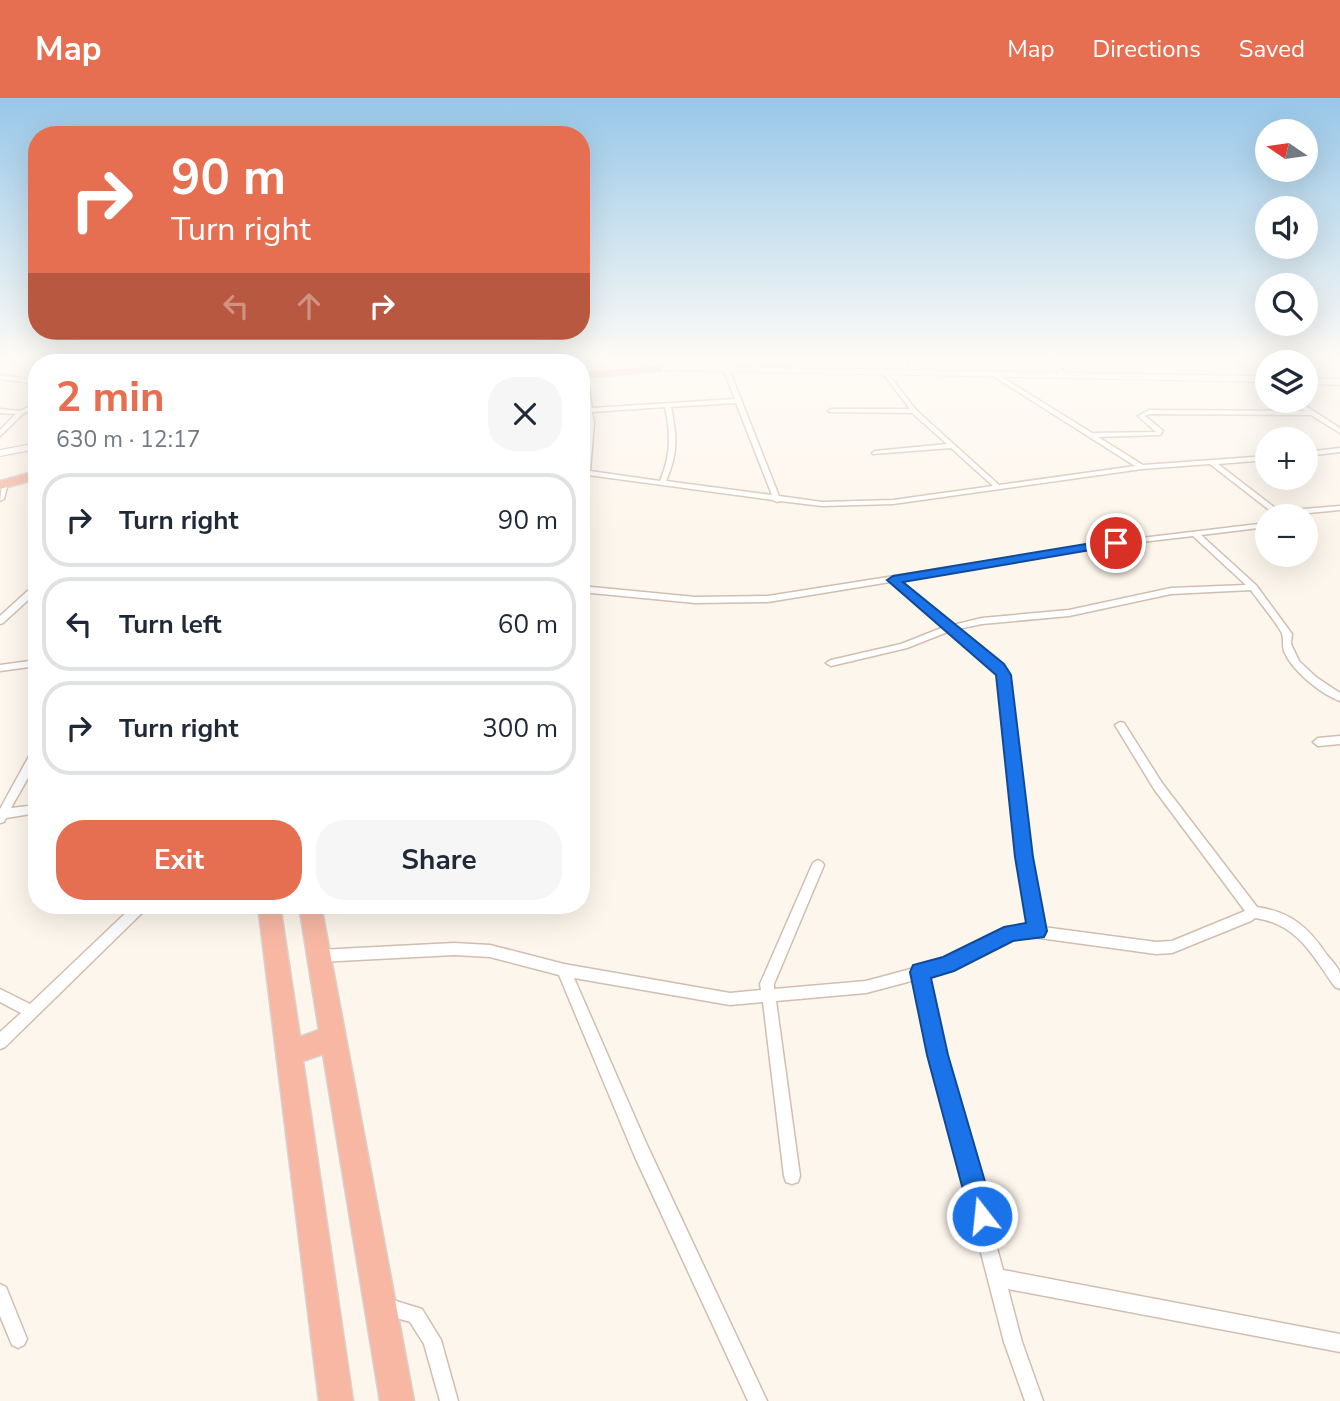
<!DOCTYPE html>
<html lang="en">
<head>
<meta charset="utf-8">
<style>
	:root { --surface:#fff; --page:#f6f6f7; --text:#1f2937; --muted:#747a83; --line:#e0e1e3; --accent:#e76f51 }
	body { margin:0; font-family:"Nunito Sans",sans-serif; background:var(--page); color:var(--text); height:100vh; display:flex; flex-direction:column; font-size:26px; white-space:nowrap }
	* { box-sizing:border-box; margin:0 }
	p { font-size:23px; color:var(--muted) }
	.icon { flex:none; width:38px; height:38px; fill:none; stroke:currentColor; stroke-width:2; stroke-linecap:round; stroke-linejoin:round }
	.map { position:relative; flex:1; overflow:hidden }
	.sheet { position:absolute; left:28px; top:256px; width:562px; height:560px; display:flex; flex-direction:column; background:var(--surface); border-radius:28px; box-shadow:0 7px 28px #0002 }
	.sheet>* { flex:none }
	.banner { position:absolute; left:28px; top:28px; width:562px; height:214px; border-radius:28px; box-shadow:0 7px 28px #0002; background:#e76f51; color:#fff; overflow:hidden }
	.needle { width:46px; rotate:283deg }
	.controls { position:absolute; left:1255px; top:21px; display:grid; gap:14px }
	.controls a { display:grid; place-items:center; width:63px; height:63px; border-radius:50%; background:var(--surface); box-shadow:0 7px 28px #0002; font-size:35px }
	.pin { position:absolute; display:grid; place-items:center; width:60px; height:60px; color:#fff; margin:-30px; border:4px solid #fff; border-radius:50%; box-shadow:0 2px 7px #0007 }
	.me { position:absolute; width:77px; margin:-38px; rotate:344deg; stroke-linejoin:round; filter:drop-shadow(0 0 5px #0008) }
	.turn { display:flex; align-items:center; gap:24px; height:147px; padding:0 28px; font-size:32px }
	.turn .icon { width:91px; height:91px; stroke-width:2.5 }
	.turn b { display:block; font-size:49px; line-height:60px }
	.lanes { display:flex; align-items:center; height:66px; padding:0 28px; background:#0003; justify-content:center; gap:35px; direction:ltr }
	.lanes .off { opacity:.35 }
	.round { display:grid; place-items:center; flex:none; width:74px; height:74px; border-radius:28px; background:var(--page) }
	.head { display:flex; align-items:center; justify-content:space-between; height:119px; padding:0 28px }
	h1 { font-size:42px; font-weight:700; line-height:52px; color:var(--accent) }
	.button { display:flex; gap:14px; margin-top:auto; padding:14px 28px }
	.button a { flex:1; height:80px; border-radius:28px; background:var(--accent); color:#fff; font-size:28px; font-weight:700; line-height:80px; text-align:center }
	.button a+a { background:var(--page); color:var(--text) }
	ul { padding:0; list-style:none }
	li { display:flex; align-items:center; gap:21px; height:94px; margin:0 14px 10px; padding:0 14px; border:4px solid var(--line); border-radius:28px }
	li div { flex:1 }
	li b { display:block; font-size:26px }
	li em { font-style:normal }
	header { display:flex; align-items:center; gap:42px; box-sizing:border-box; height:98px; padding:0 35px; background:var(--accent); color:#fff }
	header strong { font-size:33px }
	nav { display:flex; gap:38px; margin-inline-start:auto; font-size:24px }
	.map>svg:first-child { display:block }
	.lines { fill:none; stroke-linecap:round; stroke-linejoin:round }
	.street-casing { stroke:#d1beb0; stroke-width:3 }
	.secondary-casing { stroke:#d6c0b0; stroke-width:2 }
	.highway-casing { stroke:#dad1cd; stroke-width:3 }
	.street { fill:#fff; fill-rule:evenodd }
	.secondary { fill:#fff; fill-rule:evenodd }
	.highway { fill:#f7b7a3; fill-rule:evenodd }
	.route { fill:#1a73e8; stroke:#114b97; stroke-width:2 }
</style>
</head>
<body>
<header>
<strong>Map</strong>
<nav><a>Map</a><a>Directions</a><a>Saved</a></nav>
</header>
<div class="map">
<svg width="1340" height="1303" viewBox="0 0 1340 1303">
	<rect width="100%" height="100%" fill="#fdf6ec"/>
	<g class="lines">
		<!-- street casing -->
		<g class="street-casing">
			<g id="street">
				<polygon points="86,258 93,258 83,264 76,264"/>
				<polygon points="461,258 467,258 471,264 465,264"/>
				<polygon points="617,258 623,258 633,271 632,272 628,272"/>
				<polygon points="899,258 905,258 911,276 906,275"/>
				<polygon points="1040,258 1046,258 1068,277 1068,279 1064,279"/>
				<polygon points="1266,258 1272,258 1276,264 1270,264"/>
				<path d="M 726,269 L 729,271 L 779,398 L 822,404 L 893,402 L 993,388 L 951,350 L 873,356 L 872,355 L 875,353 L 947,346 L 912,315 L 829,314 L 828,313 L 831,311 L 910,311 L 882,274 L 885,272 L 916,312 L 999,387 L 1135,368 L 993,278 L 993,276 L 997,276 L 1092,335 L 1156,334 L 1138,318 L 1149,312 L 1305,313 L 1291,303 L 1298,303 L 1340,330 L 1340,335 L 1311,317 L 1150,316 L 1145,318 L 1162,332 L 1163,333 L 1160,337 L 1098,339 L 1143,367 L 1267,358 L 1267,362 L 1218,366 L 1279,413 L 1340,408 L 1340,412 L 1277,418 L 1210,366 L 1142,371 L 893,406 L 822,408 L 780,403 L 777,404 L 773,402 L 588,377 L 581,383 L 588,325 L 582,275 L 587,276 L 592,310 L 735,301 L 723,271 ZM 736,305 L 772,397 L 666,383 C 678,356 677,338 671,309 ZM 665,309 C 671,336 671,357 660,383 L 590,373 L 594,325 L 592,314 Z"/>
				<polygon points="0,277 37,282 37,286 0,281"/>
				<polygon points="37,305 37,309 23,316 0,338 0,332 16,316 0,315 0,311 20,313"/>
				<polygon points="1340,350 1340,354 1306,358 1306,354"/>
				<polygon points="4,383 8,385 4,401 0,403 2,384"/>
				<path d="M 1267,425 L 1267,429 L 1201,437 L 1256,487 L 1292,536 L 1291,546 L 1299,563 L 1316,579 L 1340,595 L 1340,603 C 1321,596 1291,572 1284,553 C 1282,547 1284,542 1282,536 C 1281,530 1256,500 1251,492 L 1171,496 L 1069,518 L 982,526 L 958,531 L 1002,567 L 1008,577 L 1030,759 L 1043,829 L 1156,844 L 1172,843 L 1245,813 L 1154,691 L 1115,627 L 1120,624 L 1124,625 L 1162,685 L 1257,809 C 1291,814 1308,829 1327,857 C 1331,862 1338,869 1340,875 C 1340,879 1340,887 1340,891 L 1335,889 C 1312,857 1298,826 1255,820 L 1251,823 L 1172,855 L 1156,856 L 1025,838 L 1013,840 L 952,871 L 928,878 L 944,957 L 1003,1172 L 1340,1236 L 1340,1254 L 1008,1191 L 1022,1244 L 1043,1303 L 1025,1303 L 1004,1244 L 930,957 L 915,882 L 866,895 L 776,903 L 800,1078 L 798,1084 L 792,1086 L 786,1084 L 784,1078 L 763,904 L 730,907 L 574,880 L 647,1047 L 767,1303 L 748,1303 L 635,1059 L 559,877 L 490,859 L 454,857 L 319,864 L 314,862 L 312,858 L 314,854 L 319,852 L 454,845 L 490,847 L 564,866 L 730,895 L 761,892 L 760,886 L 812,767 L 814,764 L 818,762 L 822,764 L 824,767 L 774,886 L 774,891 L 866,883 L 944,862 L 1006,831 L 1025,826 L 1030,827 L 1018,759 L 998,577 L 995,571 L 950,533 L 907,550 L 831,568 L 826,565 L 831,562 L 901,546 L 944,529 L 890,484 L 768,504 L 695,505 L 581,494 L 581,488 L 695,499 L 768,498 L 1116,443 ZM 1193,438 L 1246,487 L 1171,490 L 1069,512 L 982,520 L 953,527 L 899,482 L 1116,447 Z"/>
				<polygon points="34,487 37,487 37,494 3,525 0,526 0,518"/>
				<polygon points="37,562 37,568 0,573 0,567"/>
				<polygon points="1340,638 1340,646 1318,648 1313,644 1318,640"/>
				<polygon points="37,650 37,664 11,710 37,707 37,715 6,720 4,724 0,725 0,711 33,651"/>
				<polygon points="134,807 148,807 146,811 5,949 0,951 0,934 21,915 0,904 0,891 30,906"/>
				<polygon points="0,1186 6,1189 27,1241 24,1247 18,1250 12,1247 0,1218"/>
				<polygon points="383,1199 422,1211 441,1242 458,1303 440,1303 424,1246 410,1224 377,1214 374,1208 377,1202"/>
			</g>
		</g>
		<!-- secondary casing -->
		<g class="secondary-casing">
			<g id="secondary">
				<polygon points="658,268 1267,278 1267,284 658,272 581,276 581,270"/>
				<polygon points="1306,280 1340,281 1340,287 1306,286"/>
				<polygon points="37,345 37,351 0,358 0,352"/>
			</g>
		</g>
		<!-- highway casing -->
		<g class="highway-casing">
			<g id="highway">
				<polygon points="662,268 662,272 658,273 581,280 581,274"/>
				<polygon points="37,373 37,381 0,391 0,383"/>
				<polygon points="258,807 280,807 300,939 319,932 299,807 321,807 414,1303 380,1303 323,956 303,963 353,1303 319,1303"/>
			</g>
		</g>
		<!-- street -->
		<use href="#street" class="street"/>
		<!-- secondary -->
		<use href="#secondary" class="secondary"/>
		<!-- highway -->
		<use href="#highway" class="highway"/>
	</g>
	<!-- sky -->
	<linearGradient id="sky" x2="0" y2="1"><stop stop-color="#97c7e8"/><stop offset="0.59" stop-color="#fefbf6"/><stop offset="1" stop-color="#fefbf6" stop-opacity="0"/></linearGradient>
	<rect width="1340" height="440" fill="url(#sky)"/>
	<!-- route -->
	<polygon class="route" points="1116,441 1120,442 1120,447 903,484 1004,566 1011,577 1033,759 1047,833 1044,839 1013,843 954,873 931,880 948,957 995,1118 991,1127 982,1130 973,1127 970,1118 927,957 910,874 913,867 943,859 1004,829 1026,825 1015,759 996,577 887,482 893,478"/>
</svg>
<div class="controls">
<a><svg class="needle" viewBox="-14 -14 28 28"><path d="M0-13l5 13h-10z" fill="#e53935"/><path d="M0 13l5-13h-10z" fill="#747a83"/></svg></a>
<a><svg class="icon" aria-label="sound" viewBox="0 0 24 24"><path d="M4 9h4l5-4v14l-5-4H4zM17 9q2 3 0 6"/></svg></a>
<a><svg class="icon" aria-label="search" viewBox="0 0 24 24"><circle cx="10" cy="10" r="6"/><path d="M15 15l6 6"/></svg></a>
<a><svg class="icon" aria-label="layers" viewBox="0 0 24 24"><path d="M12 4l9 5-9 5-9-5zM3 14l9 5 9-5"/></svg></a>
<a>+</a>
<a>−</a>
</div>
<div class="pin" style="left:1116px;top:445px;background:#d93025"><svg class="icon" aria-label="arrive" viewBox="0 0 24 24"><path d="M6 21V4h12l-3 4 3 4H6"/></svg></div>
<svg class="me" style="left:982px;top:1118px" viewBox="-20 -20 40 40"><circle r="17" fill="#1a73e8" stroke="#fff" stroke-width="3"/><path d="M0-11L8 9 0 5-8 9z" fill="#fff"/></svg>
<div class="banner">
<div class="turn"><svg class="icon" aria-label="right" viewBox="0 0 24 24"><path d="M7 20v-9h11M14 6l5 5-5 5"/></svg><div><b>90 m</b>Turn right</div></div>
<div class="lanes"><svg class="icon off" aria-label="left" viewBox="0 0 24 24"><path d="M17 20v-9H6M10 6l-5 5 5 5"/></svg><svg class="icon off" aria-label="ahead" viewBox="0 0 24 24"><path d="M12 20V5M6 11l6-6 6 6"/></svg><svg class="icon" aria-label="right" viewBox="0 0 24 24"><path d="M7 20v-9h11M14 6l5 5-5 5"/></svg></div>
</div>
<section class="sheet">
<div class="head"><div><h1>2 min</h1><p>630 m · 12:17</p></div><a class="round"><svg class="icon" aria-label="close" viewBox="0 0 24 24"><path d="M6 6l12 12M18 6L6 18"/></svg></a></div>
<ul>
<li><svg class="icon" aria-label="right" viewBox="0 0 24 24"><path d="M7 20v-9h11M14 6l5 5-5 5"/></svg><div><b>Turn right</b></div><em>90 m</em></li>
<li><svg class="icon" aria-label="left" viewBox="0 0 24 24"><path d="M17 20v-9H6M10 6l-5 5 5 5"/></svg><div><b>Turn left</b></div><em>60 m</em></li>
<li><svg class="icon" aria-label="right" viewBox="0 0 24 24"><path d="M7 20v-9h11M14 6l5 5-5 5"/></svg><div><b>Turn right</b></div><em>300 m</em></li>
</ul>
<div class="button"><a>Exit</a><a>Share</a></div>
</section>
</div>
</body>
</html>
